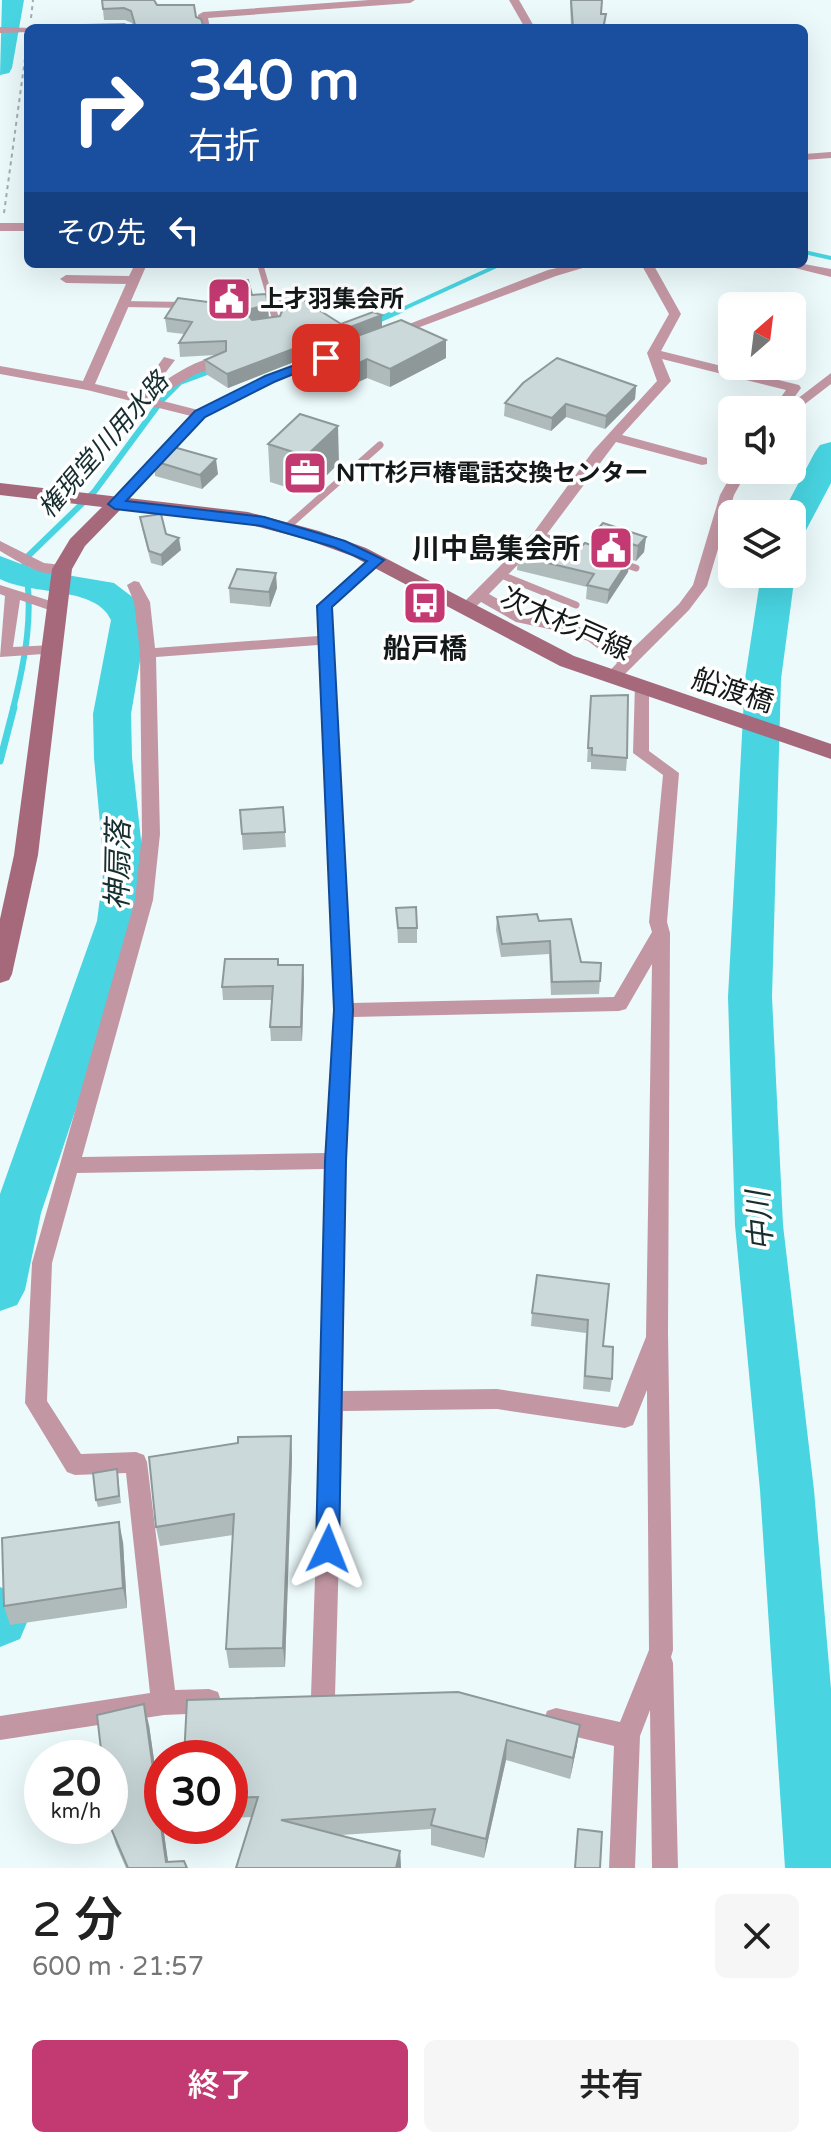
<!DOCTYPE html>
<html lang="ja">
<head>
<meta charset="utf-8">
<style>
	:root { --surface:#fff; --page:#f6f6f6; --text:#222; --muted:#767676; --accent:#c33971 }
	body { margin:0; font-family:"Varela Round","Noto Sans JP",sans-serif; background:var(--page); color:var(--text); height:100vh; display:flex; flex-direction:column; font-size:30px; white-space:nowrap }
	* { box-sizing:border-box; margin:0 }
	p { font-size:26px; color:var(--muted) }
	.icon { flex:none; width:44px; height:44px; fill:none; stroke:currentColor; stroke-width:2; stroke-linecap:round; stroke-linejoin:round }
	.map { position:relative; height:1868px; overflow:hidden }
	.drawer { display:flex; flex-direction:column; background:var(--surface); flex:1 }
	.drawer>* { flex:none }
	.top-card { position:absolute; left:24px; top:24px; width:784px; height:244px; border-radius:12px; box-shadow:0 8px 32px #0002; background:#1a4fa0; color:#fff; overflow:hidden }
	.needle { width:52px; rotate:28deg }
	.controls { position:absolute; left:718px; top:292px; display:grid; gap:16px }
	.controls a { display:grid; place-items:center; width:88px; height:88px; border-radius:12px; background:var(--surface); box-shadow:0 8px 32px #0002; font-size:40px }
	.speed { position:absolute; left:24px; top:1740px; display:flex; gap:16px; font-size:40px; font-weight:700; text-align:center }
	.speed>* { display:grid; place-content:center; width:104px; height:104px; border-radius:50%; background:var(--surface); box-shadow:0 8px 32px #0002; line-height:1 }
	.speed small { font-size:20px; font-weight:400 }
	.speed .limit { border:12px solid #d22; background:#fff; color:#111 }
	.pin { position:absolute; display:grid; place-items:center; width:68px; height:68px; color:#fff; margin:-34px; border-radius:16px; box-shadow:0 4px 12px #0006 }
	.me { position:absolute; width:88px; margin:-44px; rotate:2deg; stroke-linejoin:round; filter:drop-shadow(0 0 6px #0008) }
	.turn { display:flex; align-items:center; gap:28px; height:168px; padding:0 32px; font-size:36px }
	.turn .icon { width:104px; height:104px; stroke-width:2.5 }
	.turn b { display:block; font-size:56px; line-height:68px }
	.then { display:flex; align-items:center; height:76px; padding:0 32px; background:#0003; gap:16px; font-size:30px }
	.round { display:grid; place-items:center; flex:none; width:84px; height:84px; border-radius:12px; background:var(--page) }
	.overview { display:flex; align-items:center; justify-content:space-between; height:136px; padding:0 32px }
	h1 { font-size:48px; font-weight:600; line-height:60px }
	.primary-button { display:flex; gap:16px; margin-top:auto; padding:16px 32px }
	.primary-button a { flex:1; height:92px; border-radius:12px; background:var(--accent); color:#fff; font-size:32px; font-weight:600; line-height:92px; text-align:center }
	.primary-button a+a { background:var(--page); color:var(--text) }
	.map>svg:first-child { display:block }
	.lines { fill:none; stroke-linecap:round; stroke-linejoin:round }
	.stream-far2 { stroke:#48d4e1; stroke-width:4 }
	.stream-far1 { stroke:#48d4e1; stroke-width:6 }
	.stream { stroke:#48d4e1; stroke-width:7 }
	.river { fill:#48d4e1; fill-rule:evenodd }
	.path { stroke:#a3aeaf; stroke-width:2; stroke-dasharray:4 4; stroke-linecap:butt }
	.lane-far1 { stroke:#c297a3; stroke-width:6 }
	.lane { stroke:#c297a3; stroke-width:7 }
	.street { fill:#c297a3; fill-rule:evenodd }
	.secondary { fill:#a5697b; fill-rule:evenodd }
	.wall { fill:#afbbbb }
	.shaded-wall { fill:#8e9899 }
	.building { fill:#cbd9da; stroke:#8e9899; stroke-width:2 }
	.route { fill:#1a73e8; stroke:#114b97; stroke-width:2 }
	.labels { text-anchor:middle; stroke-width:7; stroke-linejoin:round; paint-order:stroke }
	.far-poi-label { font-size:24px; font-weight:bold; fill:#131818; stroke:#fff; text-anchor:start }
	.far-water-label { font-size:26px; font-style:italic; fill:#162e30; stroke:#fff }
	.poi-label { font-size:28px; font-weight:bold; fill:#131818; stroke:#fff; text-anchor:end }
	.street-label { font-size:28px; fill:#131818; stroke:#fff }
	.water-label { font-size:30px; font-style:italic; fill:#162e30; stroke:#fff }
</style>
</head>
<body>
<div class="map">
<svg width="831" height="1868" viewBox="0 0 831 1868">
	<rect width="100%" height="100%" fill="#ecfafb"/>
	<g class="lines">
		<!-- stream-far2 -->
		<g class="stream-far2">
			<polyline points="804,252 831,258"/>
			<polyline points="396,312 501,264"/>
		</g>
		<!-- stream-far1 -->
		<g class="stream-far1">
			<polyline points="376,321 401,310"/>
			<path d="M 13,709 C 25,660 35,610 24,560 L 94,492 L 162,400 L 180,382 L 215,369"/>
		</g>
		<!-- stream -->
		<polyline class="stream" points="0,761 14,707"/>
		<!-- river -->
		<g class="river">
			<polygon points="2,0 24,0 12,68 9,73 0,75"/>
			<polygon points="831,442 831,483 804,534 792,537 792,514 782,514 815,452 820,445"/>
			<path d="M 0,556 L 37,570 L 114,583 L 135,599 L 147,620 L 131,714 L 132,758 L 144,867 L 139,921 L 41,1213 L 25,1290 L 17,1305 L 0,1311 L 0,1194 L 97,921 L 104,867 L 94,758 L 93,714 L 111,620 C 96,586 34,596 0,579 Z"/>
			<polygon points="792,569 795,574 781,679 772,997 783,1225 814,1490 831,1689 831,1868 785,1868 760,1490 735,1225 728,997 745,679 761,574 792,574"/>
			<polygon points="0,1587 20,1595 28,1620 20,1639 0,1647"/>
		</g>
		<!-- path -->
		<g class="path">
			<polyline points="31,18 33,0"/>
			<polyline points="4,213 27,44"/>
		</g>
		<!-- lane-far1 -->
		<g class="lane-far1">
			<polyline points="260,264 274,312"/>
			<polyline points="123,304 186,305"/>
		</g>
		<!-- lane -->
		<g class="lane">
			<polyline points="273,310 277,324 274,324"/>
			<polyline points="287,527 380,445"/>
			<polyline points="539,535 584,550"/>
			<polyline points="617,562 636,568"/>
			<polyline points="499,574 576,605"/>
		</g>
		<!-- street -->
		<g class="street">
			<polygon points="369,0 415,0 410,3 208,18 210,28 200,28 198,15 203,12"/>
			<polygon points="509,0 519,0 535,28 525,28"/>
			<polygon points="125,23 131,28 39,28 44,25"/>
			<polygon points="0,27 32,28 28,28 28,32 0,33"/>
			<polygon points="831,152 831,158 804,160 804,154"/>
			<rect x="0" y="223" width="28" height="8"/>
			<path d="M 135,264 L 147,264 L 95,384 L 137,394 L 164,357 L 175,360 L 154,388 C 173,376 201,355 225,357 L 225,363 L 194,375 L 155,399 L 198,410 L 265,376 L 337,349 L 348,352 L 275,382 L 205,417 L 120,507 L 115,508 L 108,504 L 110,501 L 191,416 L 87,390 L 0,374 L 0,366 L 83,381 L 126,284 L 66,283 L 60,279 L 66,275 L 129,276 Z"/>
			<polygon points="575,264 596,264 556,276 396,336 386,333 548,270"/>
			<polygon points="641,264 653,264 681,314 661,351 799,385 801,388 788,406 831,373 831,384 792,414 792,410 772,410 786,390 662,359 671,381 622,435 707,458 707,464 702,465 616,442 544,538 489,594 526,615 577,626 598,635 626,655 679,604 693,585 720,495 734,470 748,470 734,495 707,586 689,610 617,682 611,683 603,678 617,663 588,641 568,633 516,622 481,602 470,612 460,612 457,609 534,532 593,451 657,381 647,353 669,314"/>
			<polygon points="779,264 804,264 831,269 831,277"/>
			<path d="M 0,541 L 44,563 L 62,565 L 69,569 C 50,584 18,561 0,551 Z"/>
			<path d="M 377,556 L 384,560 L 382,563 L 332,607 L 352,1003 L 614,997 L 652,932 L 649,922 L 663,775 L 633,753 L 635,684 L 641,683 L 649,688 L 649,751 L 679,773 L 667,922 L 670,933 L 668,1334 L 673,1650 L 671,1657 L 673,1663 L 678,1868 L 652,1868 L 650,1710 L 640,1736 L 635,1868 L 609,1868 L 614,1746 L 556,1732 L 547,1729 L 544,1720 L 547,1711 L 556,1708 L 620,1722 L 649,1650 L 647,1390 L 633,1425 L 625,1428 L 497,1409 L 343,1411 L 335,1696 L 332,1705 L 323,1708 L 314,1705 L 311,1696 L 321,1401 L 325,1169 L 77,1173 L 52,1263 L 47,1401 L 81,1454 L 136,1452 L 144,1455 L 147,1462 L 175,1690 L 209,1689 L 218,1692 L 221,1701 L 218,1710 L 209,1713 L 164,1715 L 0,1740 L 0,1716 L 150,1693 L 126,1473 L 75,1475 L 67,1472 L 25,1403 L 32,1263 L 135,900 L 142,834 L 140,653 L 134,602 L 127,585 L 134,581 L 139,582 L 150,602 L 155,648 L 318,636 L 319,603 L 372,557 ZM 318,645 L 334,1010 L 325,1153 L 82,1157 L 153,900 L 160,834 L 156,657 ZM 652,964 L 646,1337 L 618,1407 L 497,1389 L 343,1391 L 345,1161 L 352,1017 L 619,1011 L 626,1009 Z"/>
			<polygon points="0,585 60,604 63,607 55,612 20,600 13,647 53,645 58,647 61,650 58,653 0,657 5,596 0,594"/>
		</g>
		<!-- secondary -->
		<polygon class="secondary" points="0,483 248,512 319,531 366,548 574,656 831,744 831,759 560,666 352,556 305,539 247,524 121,509 85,546 72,569 38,855 12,974 9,980 0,983 0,919 14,855 52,569 70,539 102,507 0,495"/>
	</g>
	<!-- wall -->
	<g class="wall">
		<polygon points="102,0 157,5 196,17 204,28 133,28 132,23 125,20 104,20"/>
		<polygon points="570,0 601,14 606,14 605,28 571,28"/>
		<polygon points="213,284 252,295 269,317 280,316 281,314 279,307 278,293 295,296 341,324 382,315 382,327 446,358 390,387 367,378 352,385 320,368 319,352 228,388 206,374 205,360 216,355 180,357 179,343 184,334 167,332 165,318 215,303 215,300"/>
		<polygon points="732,343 732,365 727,364 729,350"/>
		<polygon points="737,366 755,366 753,369"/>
		<polygon points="636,386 635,399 605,429 566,417 551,431 504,416 505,403"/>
		<polygon points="268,444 339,463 308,494 270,482"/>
		<polygon points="154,461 218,474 202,489 155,476"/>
		<polygon points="140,517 166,534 181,550 162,566 151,563 142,528"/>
		<polygon points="595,532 646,537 644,552 636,561 629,559 628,572 607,604 586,599 587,587 517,570 518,556 574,550 581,547 594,546"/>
		<polygon points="229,588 277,588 270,607 230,603"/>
		<polygon points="591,696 627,758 626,771 591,769 591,762 587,762"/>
		<polygon points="283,807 286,847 243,850 240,810"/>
		<polygon points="396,908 417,928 417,943 398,943"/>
		<polygon points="497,917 539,921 600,981 599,994 551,995 549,954 501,957 496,930"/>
		<polygon points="278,959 279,965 304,979 302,1041 271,1041 270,1027 272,1000 223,1000 222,987"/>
		<polygon points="609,1284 603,1346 612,1379 610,1392 583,1389 586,1333 531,1326 532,1313"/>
		<polygon points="291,1436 292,1457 285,1667 229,1668 226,1649 233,1535 160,1546 156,1527"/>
		<polygon points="117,1469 121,1503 98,1507 96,1500"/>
		<polygon points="123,1542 127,1608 10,1625 4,1606"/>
		<polygon points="187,1700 577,1745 570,1779 506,1760 484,1858 431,1845 431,1829 341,1835 400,1851 401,1868 236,1868 252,1817 230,1818 230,1758"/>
		<polygon points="149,1725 162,1816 162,1826 163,1826 168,1862 187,1868 126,1868 116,1845 110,1826"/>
	</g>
	<!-- shaded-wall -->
	<g class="shaded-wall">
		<polygon points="268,305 269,319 250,322 248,315 250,309"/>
		<polygon points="382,315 382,329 319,350 319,352 228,388 227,374"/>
		<polygon points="446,340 446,358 390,387 390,369"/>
		<polygon points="367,359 367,378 352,385 351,367"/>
		<polygon points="636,386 635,399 605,429 606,416"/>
		<polygon points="566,404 566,417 551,431 552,418"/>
		<polygon points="338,426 339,463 308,494 306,456"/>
		<polygon points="216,459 218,474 202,489 200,475"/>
		<polygon points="646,537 644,552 636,561 638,546"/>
		<polygon points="179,538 181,550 162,566 161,555"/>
		<polygon points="630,558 628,572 607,604 609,590"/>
		<polygon points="276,573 277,588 270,607 269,592"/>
		<polygon points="303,965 304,979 302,1041 301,1027"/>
		<polygon points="291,1436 292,1457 285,1667 283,1648"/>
		<polygon points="119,1522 123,1542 127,1608 123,1588"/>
		<polygon points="144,1704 149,1725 162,1816 162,1826 163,1826 169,1868 166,1862"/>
		<polygon points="580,1725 577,1745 570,1779 573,1758"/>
		<polygon points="507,1740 506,1760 484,1858 486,1839"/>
		<polygon points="400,1851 401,1868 396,1868"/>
	</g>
	<!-- building -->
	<g class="building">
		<polygon points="102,0 154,0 157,5 194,5 196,17 201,19 204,28 136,28 131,11 124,8 103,9"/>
		<polygon points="571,0 602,0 601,14 606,14 603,28 573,28"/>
		<polygon points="248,280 252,295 266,294 268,305 250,309 248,315 252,320 280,316 283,309 278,293 294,292 295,296 303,297 305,301 341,324 373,312 382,315 227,374 205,360 226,351 226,341 179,343 192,322 165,318 178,298 215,303 218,292 213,284"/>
		<polygon points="401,320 446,340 390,369 367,359 351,367 319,350"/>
		<polygon points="557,358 636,386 606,416 566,404 552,418 505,403 523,383"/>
		<polygon points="300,414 338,426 306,456 268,444"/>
		<polygon points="170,446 216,459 200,475 154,461"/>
		<polygon points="161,514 166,534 179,538 161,555 149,551 140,517"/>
		<polygon points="603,523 646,537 638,546 595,532"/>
		<polygon points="532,541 574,550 576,546 581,547 585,543 630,558 609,590 587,585 594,574 518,556"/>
		<polygon points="237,569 276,573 269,592 229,588"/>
		<polygon points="628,695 627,758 592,755 592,748 588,748 591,696"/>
		<polygon points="283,807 285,832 242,834 240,810"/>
		<polygon points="416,907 417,928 398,928 396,908"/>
		<polygon points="537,914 539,921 571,919 581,962 601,963 600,981 552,982 550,941 502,944 497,917"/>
		<polygon points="225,959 278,959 278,965 303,965 301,1027 270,1027 273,986 222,987"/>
		<polygon points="537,1275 609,1284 603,1346 613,1347 612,1379 585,1376 588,1320 532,1313"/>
		<polygon points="291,1436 283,1648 226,1649 234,1514 156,1527 149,1457 238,1443 238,1437"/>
		<polygon points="117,1469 119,1496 96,1500 93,1473"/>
		<polygon points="119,1522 123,1588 4,1606 2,1538"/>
		<polygon points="458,1692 580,1725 573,1758 507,1740 486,1839 431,1825 435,1809 281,1820 400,1851 396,1868 236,1868 258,1797 230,1798 230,1758 184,1758 187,1700"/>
		<polygon points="144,1704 166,1862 184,1861 187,1868 128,1868 110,1826 110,1758 102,1758 97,1715"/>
		<polygon points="578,1829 602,1832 600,1868 575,1868"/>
	</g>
	<!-- route -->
	<polygon class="route" points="322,355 333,358 274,382 205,417 126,501 264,517 345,541 384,560 332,607 353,1010 346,1161 339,1549 336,1556 328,1560 319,1556 316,1549 325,1161 334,1010 317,606 367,561 334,547 262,526 115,509 108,504 195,411 265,376"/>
	<!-- icons -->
	<defs>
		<g id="civic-square" transform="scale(2.3)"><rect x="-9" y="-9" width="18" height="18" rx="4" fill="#c33971" stroke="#fff"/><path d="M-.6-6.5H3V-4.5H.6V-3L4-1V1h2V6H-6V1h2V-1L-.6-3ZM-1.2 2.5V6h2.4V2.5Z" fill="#fff"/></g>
		<g id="office-square" transform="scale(2.3)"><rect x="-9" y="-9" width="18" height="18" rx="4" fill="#c33971" stroke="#fff"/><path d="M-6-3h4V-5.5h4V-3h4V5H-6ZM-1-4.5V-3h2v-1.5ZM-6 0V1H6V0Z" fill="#fff"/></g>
		<g id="bus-square" transform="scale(2.3)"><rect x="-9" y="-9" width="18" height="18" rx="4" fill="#c33971" stroke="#fff"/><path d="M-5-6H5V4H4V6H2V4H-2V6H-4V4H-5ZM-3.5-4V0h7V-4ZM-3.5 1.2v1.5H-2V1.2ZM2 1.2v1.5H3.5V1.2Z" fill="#fff"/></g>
	</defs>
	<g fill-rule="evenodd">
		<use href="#civic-square" x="229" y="299"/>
		<use href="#office-square" x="305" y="473"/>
		<use href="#civic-square" x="611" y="548"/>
		<use href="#bus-square" x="425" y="603"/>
	</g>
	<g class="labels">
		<!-- far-poi labels -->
		<g class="far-poi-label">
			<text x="260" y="307">上才羽集会所</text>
			<text x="336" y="481">NTT杉戸椿電話交換センター</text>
		</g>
		<!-- far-water labels -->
		<g class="far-water-label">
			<text transform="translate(103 445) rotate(-49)" y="9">権現堂川用水路</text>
		</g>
		<!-- poi labels -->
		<g class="poi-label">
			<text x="580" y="558">川中島集会所</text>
			<text x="425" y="658" text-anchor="middle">船戸橋</text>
		</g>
		<!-- street labels -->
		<g class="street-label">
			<text transform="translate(566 623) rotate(24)" y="10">次木杉戸線</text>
			<text transform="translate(733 690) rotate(18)" y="10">船渡橋</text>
		</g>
		<!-- water labels -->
		<g class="water-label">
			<text transform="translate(118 865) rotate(-89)" y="10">神扇落</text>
			<text transform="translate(760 1221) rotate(-94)" y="10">中川</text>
		</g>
	</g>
</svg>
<div class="controls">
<a><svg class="needle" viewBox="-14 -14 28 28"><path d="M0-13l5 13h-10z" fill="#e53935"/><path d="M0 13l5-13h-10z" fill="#767676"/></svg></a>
<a><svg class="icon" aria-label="sound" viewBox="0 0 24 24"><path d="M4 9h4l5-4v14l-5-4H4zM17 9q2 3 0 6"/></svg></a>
<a><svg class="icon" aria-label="layers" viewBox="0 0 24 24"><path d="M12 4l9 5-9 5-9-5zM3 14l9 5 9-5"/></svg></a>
</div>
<div class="speed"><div>20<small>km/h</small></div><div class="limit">30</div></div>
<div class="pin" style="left:326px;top:358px;background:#d93025"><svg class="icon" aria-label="arrive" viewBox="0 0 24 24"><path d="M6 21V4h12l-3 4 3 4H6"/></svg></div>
<svg class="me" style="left:328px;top:1549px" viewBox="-20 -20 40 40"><path d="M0-17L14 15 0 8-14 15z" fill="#1a73e8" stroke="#fff" stroke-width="4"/></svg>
<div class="top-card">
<div class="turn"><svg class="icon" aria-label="right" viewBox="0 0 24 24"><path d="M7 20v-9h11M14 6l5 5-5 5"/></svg><div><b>340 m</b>右折</div></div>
<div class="then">その先<svg class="icon" aria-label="left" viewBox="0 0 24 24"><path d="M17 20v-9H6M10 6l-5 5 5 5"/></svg></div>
</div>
</div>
<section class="drawer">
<div class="overview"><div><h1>2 分</h1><p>600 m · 21:57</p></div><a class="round"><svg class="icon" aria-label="close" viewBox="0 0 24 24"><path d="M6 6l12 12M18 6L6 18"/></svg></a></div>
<div class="primary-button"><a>終了</a><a>共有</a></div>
</section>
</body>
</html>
